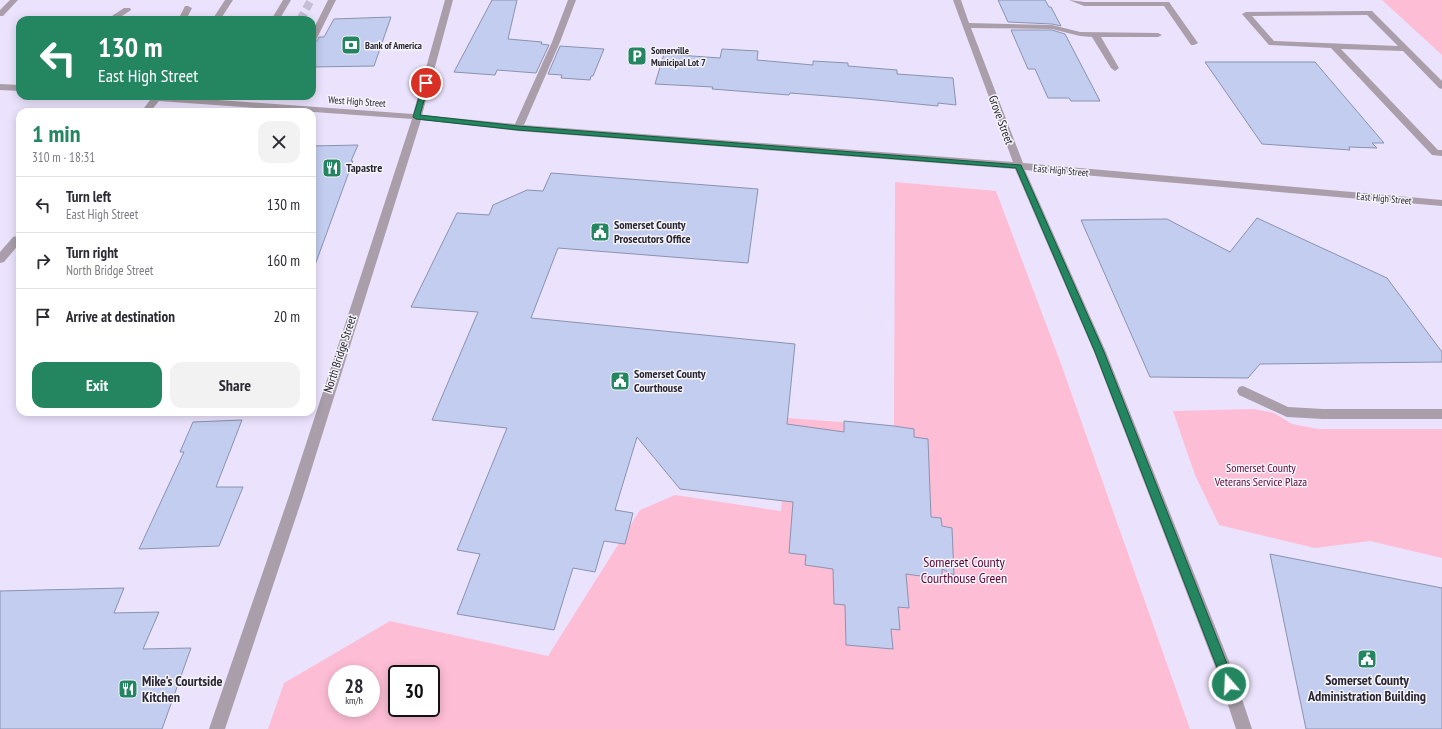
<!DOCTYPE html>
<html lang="en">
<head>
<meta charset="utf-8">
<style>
	:root { --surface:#fff; --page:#f2f2f3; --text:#2b2b33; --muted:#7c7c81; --line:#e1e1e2; --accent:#248660 }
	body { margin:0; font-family:"PT Sans Narrow",sans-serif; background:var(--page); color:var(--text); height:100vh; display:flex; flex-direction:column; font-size:15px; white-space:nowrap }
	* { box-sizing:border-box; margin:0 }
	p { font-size:13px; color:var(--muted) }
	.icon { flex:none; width:22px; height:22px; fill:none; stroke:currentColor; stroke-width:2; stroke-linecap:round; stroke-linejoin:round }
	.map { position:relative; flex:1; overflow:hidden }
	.drawer { position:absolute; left:16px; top:108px; width:300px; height:308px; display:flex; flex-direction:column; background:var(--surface); border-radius:12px; box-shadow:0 2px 10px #0003 }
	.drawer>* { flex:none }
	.top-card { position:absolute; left:16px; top:16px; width:300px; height:84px; border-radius:12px; box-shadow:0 2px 10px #0003; background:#248660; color:#fff; overflow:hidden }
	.speed { position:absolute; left:328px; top:665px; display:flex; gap:8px; font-size:20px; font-weight:700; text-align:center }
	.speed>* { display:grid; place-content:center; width:52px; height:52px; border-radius:50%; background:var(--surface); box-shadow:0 2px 10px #0003; line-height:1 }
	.speed small { font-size:10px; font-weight:400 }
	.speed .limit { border:2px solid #111; border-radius:6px; background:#fff; color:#111 }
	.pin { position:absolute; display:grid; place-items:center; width:34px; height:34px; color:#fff; margin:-17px; border:2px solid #fff; border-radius:50%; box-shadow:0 1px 4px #0007 }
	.me { position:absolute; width:44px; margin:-22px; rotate:341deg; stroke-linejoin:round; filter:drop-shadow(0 0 3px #0008) }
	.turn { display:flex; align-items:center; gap:14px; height:84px; padding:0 16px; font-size:18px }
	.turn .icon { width:52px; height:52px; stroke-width:2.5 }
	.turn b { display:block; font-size:28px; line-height:34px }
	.round { display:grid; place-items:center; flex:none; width:42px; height:42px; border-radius:12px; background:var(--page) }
	.summary { display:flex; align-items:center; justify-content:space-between; height:68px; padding:0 16px }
	h1 { font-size:24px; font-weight:700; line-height:30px; color:var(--accent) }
	.primary-button { display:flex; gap:8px; margin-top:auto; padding:8px 16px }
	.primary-button a { flex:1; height:46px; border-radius:12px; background:var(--accent); color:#fff; font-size:16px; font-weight:700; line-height:46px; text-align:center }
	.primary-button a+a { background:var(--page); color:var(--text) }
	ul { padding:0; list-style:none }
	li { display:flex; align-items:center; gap:12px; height:56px; padding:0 16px; border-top:1px solid var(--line) }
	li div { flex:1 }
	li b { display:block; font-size:15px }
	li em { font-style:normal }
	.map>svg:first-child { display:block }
	.green { fill:#fdbdd5; fill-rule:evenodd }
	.building { fill:#c3cdef; stroke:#8a92b0 }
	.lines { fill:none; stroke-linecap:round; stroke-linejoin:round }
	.minor-tunnel { stroke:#c4bdd5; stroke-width:8; stroke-dasharray:8 4.5; stroke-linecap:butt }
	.minor { fill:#a99ea9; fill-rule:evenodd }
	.route { fill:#248660; stroke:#17573e }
	.labels { text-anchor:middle; stroke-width:3; stroke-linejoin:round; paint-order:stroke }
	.far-poi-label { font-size:10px; font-weight:bold; fill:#2a2633; stroke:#f5f4fa; text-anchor:start }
	.far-street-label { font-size:10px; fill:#2a2633; stroke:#f5f4fa }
	.street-label { font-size:12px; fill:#2a2633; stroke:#f5f4fa }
	.poi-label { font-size:12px; font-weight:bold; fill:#2a2633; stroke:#f5f4fa; text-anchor:start }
	.park-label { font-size:12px; fill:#5d0836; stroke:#f5f4fa }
	.near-park-label { font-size:14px; fill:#5d0836; stroke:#f5f4fa }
	.near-poi-label { font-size:14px; font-weight:bold; fill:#2a2633; stroke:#f5f4fa }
</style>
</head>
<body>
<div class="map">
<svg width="1442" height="729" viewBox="0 0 1442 729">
	<rect width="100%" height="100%" fill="#ebe3fd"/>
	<!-- green -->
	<g class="green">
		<polygon points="1382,0 1442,0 1442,55"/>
		<path d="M 895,182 L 996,191 L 1060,361 L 1190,729 L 268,729 L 284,683 L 390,621 L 548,656 L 640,510 L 675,495 L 781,511 L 788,418 L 894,426 ZM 337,674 L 371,674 L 371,708 L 337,708 ZM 397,674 L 431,674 L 431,708 L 397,708 Z"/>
		<polygon points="1254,409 1274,413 1292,424 1318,429 1442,429 1442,558 1370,541 1315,548 1219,525 1195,475 1173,411"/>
	</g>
	<!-- building -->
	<g class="building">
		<polygon points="492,0 517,0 508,39 542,42 541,44 549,45 536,73 497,70 495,75 454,72"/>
		<polygon points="998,0 1045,0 1049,7 1051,7 1061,26 1052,24 1008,22"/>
		<polygon points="391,17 374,66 312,67 312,43 317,41 319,37 324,37 334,19"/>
		<polygon points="1011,30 1052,30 1065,34 1100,101 1071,101 1069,98 1048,98 1035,69 1028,69"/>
		<polygon points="560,46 604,49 593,76 591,76 590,80 561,78 562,75 548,74"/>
		<polygon points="722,49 758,51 757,60 813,65 813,61 848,63 848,66 897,70 897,74 953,78 956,105 938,103 938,106 866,99 790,93 789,95 712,89 713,87 655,84 664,54 720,58"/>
		<polygon points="1205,62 1315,62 1384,143 1372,143 1377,148 1349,147 1350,150 1262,144"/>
		<polygon points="358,145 351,161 353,161 315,265 312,264 312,146"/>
		<polygon points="551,173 758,189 748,263 558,248 531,318 795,344 787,424 844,432 844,421 894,426 914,429 914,437 928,439 931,517 941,518 942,526 952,528 954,575 942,569 942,579 906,574 909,608 898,607 900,630 891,629 893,649 846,645 845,605 834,604 833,569 805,565 806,555 789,553 793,502 680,489 637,437 615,510 633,513 625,544 604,541 595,572 573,568 554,630 457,614 480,554 457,550 507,428 432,420 478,312 411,307 457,213 489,215 493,205 527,190 543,191"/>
		<polygon points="1257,218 1387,278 1442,352 1442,362 1260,364 1248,378 1150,377 1081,220 1167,219 1230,252"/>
		<polygon points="242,420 216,487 243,487 219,546 139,549 184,452 180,452 193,422"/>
		<polygon points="1270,554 1442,588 1442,729 1306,729"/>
		<polygon points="124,588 114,613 159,612 143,649 191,648 162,729 0,729 0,591"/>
	</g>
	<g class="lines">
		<!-- minor-tunnel -->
		<polyline class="minor-tunnel" points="300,20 311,0"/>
		<!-- minor -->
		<g class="minor">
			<polygon points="10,0 18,0 3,16 0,16 0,10"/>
			<polygon points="225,0 233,0 220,20 212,20"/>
			<polygon points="283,0 291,0 279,20 271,20"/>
			<polygon points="328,0 336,0 316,40 312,42 312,32"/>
			<polygon points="445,0 453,0 422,115 515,124 552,42 568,0 576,0 560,42 524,125 1013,162 953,0 961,0 969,23 1052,25 1080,32 1158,33 1162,35 1158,37 1101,37 1119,68 1115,71 1111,68 1092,37 1080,36 1052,29 971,28 1023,163 1442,200 1442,206 1025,170 1106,352 1232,669 1252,729 1236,729 1216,669 1094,352 1015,169 518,131 421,120 303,496 225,729 209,729 289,496 412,119 159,101 150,112 141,112 150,100 128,99 124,96 164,96 413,114"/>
			<polygon points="1069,0 1085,2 1169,2 1198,43 1194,45 1191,45 1164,6 1084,6"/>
			<polygon points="185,6 188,6 192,8 186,20 178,20"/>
			<polygon points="124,8 130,8 131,10 116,20 106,20"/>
			<path d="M 1369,11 L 1372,11 L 1442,81 L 1442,89 L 1439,88 L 1403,51 L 1341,49 L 1438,150 L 1442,150 L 1442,156 L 1432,155 L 1331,48 L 1269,45 L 1242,14 L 1246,12 ZM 1367,15 L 1398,46 L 1274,41 L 1252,16 Z"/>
			<polygon points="0,84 20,85 20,91 0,90"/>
			<polygon points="17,236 20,237 20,243 4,262 0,263 0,252 13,237"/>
			<polygon points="1243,386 1288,407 1323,409 1442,409 1442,419 1323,419 1287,417 1239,395 1237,391 1239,387"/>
		</g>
	</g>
	<!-- route -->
	<polygon class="route" points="424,81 429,83 420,115 518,126 1021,165 1104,352 1235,684 1234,688 1229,690 1225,688 1095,352 1016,168 518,130 416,119 413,117"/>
	<!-- icons -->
	<defs>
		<g id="bank-square" transform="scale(1)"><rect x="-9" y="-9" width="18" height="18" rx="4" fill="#248660" stroke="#f5f4fa"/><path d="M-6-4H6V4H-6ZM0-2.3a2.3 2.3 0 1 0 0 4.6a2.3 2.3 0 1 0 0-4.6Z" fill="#fff"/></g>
		<g id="parking-square" transform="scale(1)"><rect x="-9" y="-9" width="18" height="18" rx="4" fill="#248660" stroke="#f5f4fa"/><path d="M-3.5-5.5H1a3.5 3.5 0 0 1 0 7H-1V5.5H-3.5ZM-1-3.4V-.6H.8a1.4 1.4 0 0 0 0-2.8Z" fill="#fff"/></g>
		<g id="restaurant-square" transform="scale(1)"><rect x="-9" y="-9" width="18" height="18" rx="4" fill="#248660" stroke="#f5f4fa"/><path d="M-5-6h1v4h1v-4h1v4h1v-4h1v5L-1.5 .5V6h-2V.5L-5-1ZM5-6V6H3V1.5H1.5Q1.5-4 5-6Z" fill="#fff"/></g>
		<g id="civic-square" transform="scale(1)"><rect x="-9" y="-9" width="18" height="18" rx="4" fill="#248660" stroke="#f5f4fa"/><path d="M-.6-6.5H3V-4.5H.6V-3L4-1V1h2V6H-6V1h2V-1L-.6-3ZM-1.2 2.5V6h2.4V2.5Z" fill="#fff"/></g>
	</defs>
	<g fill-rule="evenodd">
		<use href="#bank-square" x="351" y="45"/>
		<use href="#parking-square" x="637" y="56"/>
		<use href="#restaurant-square" x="332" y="168"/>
		<use href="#civic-square" x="600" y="232"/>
		<use href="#civic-square" x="620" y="381"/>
		<use href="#civic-square" x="1367" y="659"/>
		<use href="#restaurant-square" x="128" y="689"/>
	</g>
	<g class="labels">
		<!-- far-poi labels -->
		<g class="far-poi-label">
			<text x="365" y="49">Bank of America</text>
			<text x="651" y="54">Somerville<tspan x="651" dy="12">Municipal Lot 7</tspan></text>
		</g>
		<!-- far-street labels -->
		<g class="far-street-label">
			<text transform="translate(357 101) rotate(4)" y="4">West High Street</text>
			<text transform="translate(1061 170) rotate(5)" y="4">East High Street</text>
			<text transform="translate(1384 198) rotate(5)" y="4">East High Street</text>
		</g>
		<!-- street labels -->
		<g class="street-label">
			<text transform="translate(1001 120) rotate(70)" y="4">Grove Street</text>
			<text transform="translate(340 354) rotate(-72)" y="4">North Bridge Street</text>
		</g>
		<!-- poi labels -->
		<g class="poi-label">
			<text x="346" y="172">Tapastre</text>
			<text x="614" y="229">Somerset County<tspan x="614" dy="14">Prosecutors Office</tspan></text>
			<text x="634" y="378">Somerset County<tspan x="634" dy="14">Courthouse</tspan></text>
		</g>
		<!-- park labels -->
		<g class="park-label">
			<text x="1261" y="472">Somerset County<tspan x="1261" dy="14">Veterans Service Plaza</tspan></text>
		</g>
		<!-- near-park labels -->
		<g class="near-park-label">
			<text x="964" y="567">Somerset County<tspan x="964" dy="16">Courthouse Green</tspan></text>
		</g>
		<!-- near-poi labels -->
		<g class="near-poi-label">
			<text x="1367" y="685">Somerset County<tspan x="1367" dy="16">Administration Building</tspan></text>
			<text x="142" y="686" text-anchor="start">Mike's Courtside<tspan x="142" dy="16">Kitchen</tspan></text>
		</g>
	</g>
</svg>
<div class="speed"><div>28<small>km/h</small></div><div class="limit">30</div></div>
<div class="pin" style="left:426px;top:83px;background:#d93025"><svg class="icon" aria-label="arrive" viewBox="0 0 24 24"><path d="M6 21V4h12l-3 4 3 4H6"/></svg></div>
<svg class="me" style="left:1229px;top:684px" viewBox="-20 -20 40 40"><circle r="17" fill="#248660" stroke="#fff" stroke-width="3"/><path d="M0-11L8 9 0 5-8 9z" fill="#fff"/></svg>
<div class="top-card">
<div class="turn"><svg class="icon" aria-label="left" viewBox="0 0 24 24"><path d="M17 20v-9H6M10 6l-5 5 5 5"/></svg><div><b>130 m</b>East High Street</div></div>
</div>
<section class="drawer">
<div class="summary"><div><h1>1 min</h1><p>310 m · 18:31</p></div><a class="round"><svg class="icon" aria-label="close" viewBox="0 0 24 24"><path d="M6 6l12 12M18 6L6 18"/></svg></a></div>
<ul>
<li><svg class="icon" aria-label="left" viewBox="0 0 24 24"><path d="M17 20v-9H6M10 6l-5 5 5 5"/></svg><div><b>Turn left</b><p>East High Street</p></div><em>130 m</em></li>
<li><svg class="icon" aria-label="right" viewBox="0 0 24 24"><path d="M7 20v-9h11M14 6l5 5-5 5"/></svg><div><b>Turn right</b><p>North Bridge Street</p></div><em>160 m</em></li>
<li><svg class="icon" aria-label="arrive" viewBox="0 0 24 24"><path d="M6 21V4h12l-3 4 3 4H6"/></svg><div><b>Arrive at destination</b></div><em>20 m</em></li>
</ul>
<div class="primary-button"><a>Exit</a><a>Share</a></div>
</section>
</div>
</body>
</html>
